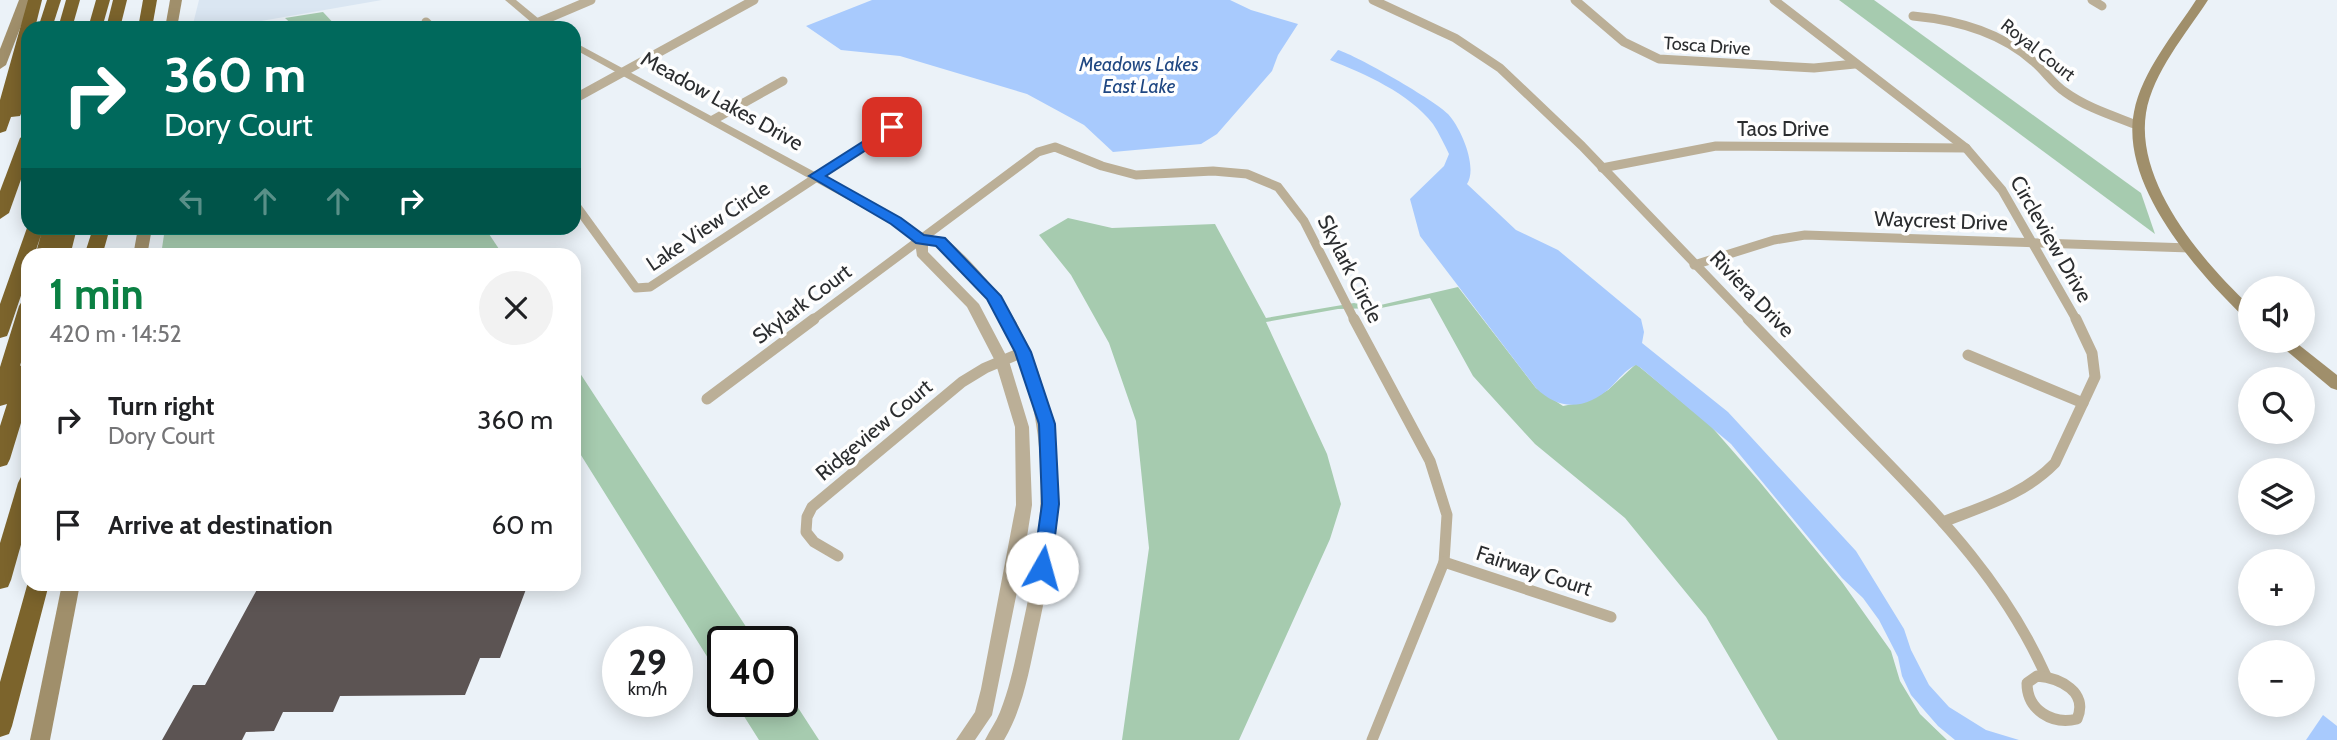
<!DOCTYPE html>
<html lang="en">
<head>
<meta charset="utf-8">
<style>
	:root { --surface:#fff; --page:#f2f2f2; --text:#202124; --muted:#757577; --accent:#0b8043 }
	body { margin:0; font-family:Cabin,sans-serif; background:var(--page); color:var(--text); height:100vh; display:flex; flex-direction:column; font-size:26px; white-space:nowrap }
	* { box-sizing:border-box; margin:0 }
	p { font-size:23px; color:var(--muted) }
	.icon { flex:none; width:38px; height:38px; fill:none; stroke:currentColor; stroke-width:2; stroke-linecap:round; stroke-linejoin:round }
	.map { position:relative; flex:1; overflow:hidden }
	.details { position:absolute; left:21px; top:248px; width:560px; height:343px; display:flex; flex-direction:column; background:var(--surface); border-radius:21px; box-shadow:0 4px 18px #0003 }
	.details>* { flex:none }
	.top-card { position:absolute; left:21px; top:21px; width:560px; height:214px; border-radius:21px; box-shadow:0 4px 18px #0003; background:#00695c; color:#fff; overflow:hidden }
	.buttons { position:absolute; left:2238px; top:276px; display:grid; gap:14px }
	.buttons a { display:grid; place-items:center; width:77px; height:77px; border-radius:50%; background:var(--surface); box-shadow:0 4px 18px #0003; font-size:35px }
	.speed { position:absolute; left:602px; top:626px; display:flex; gap:14px; font-size:35px; font-weight:700; text-align:center }
	.speed>* { display:grid; place-content:center; width:91px; height:91px; border-radius:50%; background:var(--surface); box-shadow:0 4px 18px #0003; line-height:1 }
	.speed small { font-size:18px; font-weight:400 }
	.speed .limit { border:4px solid #111; border-radius:10px; background:#fff; color:#111 }
	.pin { position:absolute; display:grid; place-items:center; width:60px; height:60px; color:#fff; margin:-30px; border-radius:14px; box-shadow:0 4px 10px #0006 }
	.me { position:absolute; width:77px; margin:-38px; rotate:7deg; stroke-linejoin:round; filter:drop-shadow(0 0 5px #0008) }
	.turn { display:flex; align-items:center; gap:24px; height:147px; padding:0 28px; font-size:32px }
	.turn .icon { width:91px; height:91px; stroke-width:2.5 }
	.turn b { display:block; font-size:49px; line-height:60px }
	.lanes { display:flex; align-items:center; height:66px; padding:0 28px; background:#0003; justify-content:center; gap:35px; direction:ltr }
	.lanes .off { opacity:.35 }
	.round { display:grid; place-items:center; flex:none; width:74px; height:74px; border-radius:37px; background:var(--page) }
	.head { display:flex; align-items:center; justify-content:space-between; height:119px; padding:0 28px }
	h1 { font-size:42px; font-weight:700; line-height:52px; color:var(--accent) }
	ul { padding:0; list-style:none }
	li { display:flex; align-items:center; gap:21px; height:105px; padding:0 28px }
	li div { flex:1 }
	li b { display:block; font-size:26px }
	li em { font-style:normal }
	.map>svg:first-child { display:block }
	.built { fill:#dae6f2 }
	.green { fill:#a6cbaf }
	.water { fill:#a8cafd }
	.building { fill:#5c5453 }
	.lines { fill:none; stroke-linecap:round; stroke-linejoin:round }
	.minor-far1 { stroke:#bbaf97; stroke-width:9 }
	.minor { stroke:#bbaf97; stroke-width:11 }
	.tertiary { fill:#bbaf97; fill-rule:evenodd }
	.secondary { fill:#a08f6b; fill-rule:evenodd }
	.motorway { fill:#7c642c; fill-rule:evenodd }
	.route { fill:#1a73e8; stroke:#114b97; stroke-width:2 }
	.labels { text-anchor:middle; stroke-width:7; stroke-linejoin:round; paint-order:stroke }
	.far-street-label { font-size:18px; fill:#2b2d2f; stroke:#fefefe }
	.far-water-label { font-size:19px; font-style:italic; fill:#1f4782; stroke:#fefefe }
	.street-label { font-size:21px; fill:#2b2d2f; stroke:#fefefe }
</style>
</head>
<body>
<div class="map">
<svg width="2337" height="740" viewBox="0 0 2337 740">
	<rect width="100%" height="100%" fill="#ebf2f8"/>
	<!-- built -->
	<polygon class="built" points="199,0 382,0 221,28 192,28"/>
	<!-- green -->
	<g class="green">
		<polygon points="1839,0 1874,0 2141,193 2155,234"/>
		<polygon points="323,12 338,28 296,28 285,18"/>
		<polygon points="1068,218 1112,228 1215,224 1266,318 1354,303 1372,307 1458,287 1536,388 1563,406 1588,401 1608,390 1636,364 1710,425 1759,481 1842,582 1891,651 1900,681 1920,714 1947,740 1778,740 1706,617 1625,518 1535,444 1473,376 1430,298 1381,308 1338,309 1266,322 1327,454 1341,504 1330,539 1239,740 1122,740 1149,548 1136,421 1109,343 1071,275 1039,235"/>
		<polygon points="165,228 485,228 503,255 161,255"/>
		<polygon points="574,364 756,642 723,642 723,682 574,444"/>
		<polygon points="782,683 819,740 759,740 735,702 782,702"/>
	</g>
	<!-- water -->
	<g class="water">
		<polygon points="872,0 1230,0 1251,10 1298,24 1278,55 1272,71 1217,134 1201,144 1113,152 1084,125 1027,94 900,56 841,50 806,26"/>
		<path d="M 1338,50 C 1356,55 1436,101 1448,114 C 1461,128 1478,167 1467,184 L 1516,230 L 1558,250 L 1641,319 L 1644,332 L 1642,343 L 1728,412 L 1856,551 L 1904,629 L 1911,650 L 1929,685 L 1949,707 L 1986,730 L 2019,740 L 1955,740 L 1938,726 L 1911,695 L 1902,676 L 1898,657 L 1879,620 L 1863,598 L 1842,578 L 1731,444 L 1641,368 L 1636,365 C 1625,370 1619,379 1611,387 C 1586,410 1559,411 1536,388 L 1420,236 L 1410,199 L 1444,166 L 1449,154 C 1444,144 1439,133 1433,124 C 1409,93 1365,74 1330,60 Z"/>
		<polygon points="2323,715 2337,726 2337,740 2306,740"/>
	</g>
	<!-- building -->
	<polygon class="building" points="260,584 528,584 500,658 480,658 465,695 340,696 333,712 283,712 274,731 246,732 242,740 162,740 193,685 205,685"/>
	<g class="lines">
		<!-- minor-far1 -->
		<g class="minor-far1">
			<polyline points="1373,0 1455,38 1500,68 1582,146 1750,321"/>
			<polyline points="1575,0 1624,42 1659,59 1814,68 1855,64"/>
			<polyline points="1774,0 1966,148 2002,190 2077,321"/>
			<polyline points="2092,0 2102,6"/>
			<path d="M 1913,16 C 1957,20 2000,32 2033,61 C 2045,71 2052,83 2065,92 C 2087,108 2114,116 2139,126"/>
			<polyline points="426,22 432,28"/>
			<polyline points="525,28 591,0"/>
			<polyline points="574,99 754,0"/>
			<polyline points="713,120 783,81"/>
			<polyline points="1602,168 1716,146 1966,148"/>
			<polyline points="574,203 636,288 650,287 911,115"/>
			<polyline points="1694,265 1774,240 1805,235 2190,248"/>
			<polyline points="811,321 1038,152 1055,147 1102,166 1136,175 1213,171 1247,174 1278,187 1304,221 1355,321"/>
		</g>
		<!-- minor -->
		<g class="minor">
			<polyline points="1354,319 1430,461 1447,515 1444,562 1372,740"/>
			<path d="M 1748,319 C 1790,363 1832,406 1874,449 C 1943,520 2005,584 2046,676"/>
			<polyline points="1968,355 2083,403"/>
			<polyline points="707,399 814,319"/>
			<path d="M 1943,522 C 1983,506 2024,495 2055,463 L 2095,377 L 2092,353 L 2076,319"/>
			<polyline points="838,556 814,542 806,532 807,517 812,507 962,382 985,368 1023,352"/>
			<polyline points="1444,562 1611,617"/>
			<path d="M 2037,676 C 2060,678 2089,692 2077,719 C 2052,725 2027,710 2027,683 Z"/>
		</g>
		<!-- tertiary -->
		<g class="tertiary">
			<polygon points="505,0 516,0 550,28 538,28"/>
			<path d="M 574,42 L 900,218 C 908,224 917,234 926,236 C 931,237 937,236 942,237 C 953,241 983,275 991,285 C 1072,386 1064,516 1037,634 C 1029,671 1023,708 1004,740 L 985,740 C 990,730 996,722 1000,712 C 1012,682 1017,650 1024,619 C 1049,506 1053,400 988,299 C 974,278 955,262 937,245 L 928,245 L 928,252 L 979,304 L 1009,361 L 1029,427 L 1032,505 L 1023,562 L 992,715 L 975,740 L 956,740 L 975,712 L 981,689 L 1016,505 L 1015,427 L 995,361 L 967,307 L 917,256 L 915,242 L 892,224 L 574,49 Z"/>
		</g>
		<!-- secondary -->
		<g class="secondary">
			<polygon points="19,0 31,0 6,65 0,69 0,49"/>
			<polygon points="170,0 182,0 177,28 165,28"/>
			<path d="M 2196,0 L 2208,0 C 2186,34 2153,72 2146,113 C 2135,183 2203,262 2250,306 L 2250,319 L 2245,318 C 2196,271 2120,185 2134,112 C 2142,71 2174,34 2196,0 Z"/>
			<polygon points="138,228 152,228 147,256 133,256"/>
			<polygon points="2275,341 2294,341 2337,375 2337,390 2331,388"/>
			<polygon points="62,584 80,584 50,740 30,740"/>
		</g>
		<!-- motorway -->
		<g class="motorway">
			<polygon points="28,0 42,0 35,28 28,28 28,53 21,77 28,74 28,98 20,116 11,117 6,131 0,133 0,100"/>
			<polygon points="47,0 61,0 52,28 38,28"/>
			<polygon points="66,0 80,0 72,28 58,28"/>
			<polygon points="96,0 110,0 102,28 88,28"/>
			<polygon points="113,0 127,0 120,28 106,28"/>
			<polygon points="143,0 157,0 152,28 138,28"/>
			<polygon points="28,133 28,160 9,213 0,219 0,191 20,138"/>
			<polygon points="28,225 28,228 77,228 70,256 35,256 41,235 34,256 28,256 28,275 9,331 7,336 0,338 0,304"/>
			<polygon points="93,228 110,228 102,256 84,256"/>
			<polygon points="28,300 28,337 20,366 28,361 28,400 10,459 7,465 0,467 0,426 7,404 0,406 0,367 19,306 22,301"/>
			<polygon points="28,475 28,520 11,580 8,587 0,589 0,543 18,483 21,477"/>
			<polygon points="28,582 28,584 49,584 12,726 9,734 0,737 0,682"/>
		</g>
	</g>
	<!-- route -->
	<polygon class="route" points="892,123 897,125 897,130 826,176 901,218 924,235 945,238 1001,296 1031,352 1055,424 1059,504 1051,568 1049,573 1042,576 1036,573 1033,568 1042,504 1039,424 1015,352 987,299 936,246 916,243 891,224 809,176"/>
	<g class="labels">
		<!-- far-street labels -->
		<g class="far-street-label">
			<text transform="translate(1707 46) rotate(4)" y="6">Tosca Drive</text>
			<text transform="translate(2038 50) rotate(38)" y="6">Royal Court</text>
		</g>
		<!-- far-water labels -->
		<g class="far-water-label">
			<text x="1139" y="71">Meadows Lakes<tspan x="1139" dy="22">East Lake</tspan></text>
		</g>
		<!-- street labels -->
		<g class="street-label">
			<text transform="translate(722 101) rotate(29)" y="7">Meadow Lakes Drive</text>
			<text x="1783" y="136">Taos Drive</text>
			<text transform="translate(1941 221) rotate(2)" y="7">Waycrest Drive</text>
			<text transform="translate(708 226) rotate(-34)" y="7">Lake View Circle</text>
			<text transform="translate(2051 239) rotate(60)" y="7">Circleview Drive</text>
			<text transform="translate(1350 269) rotate(63)" y="7">Skylark Circle</text>
			<text transform="translate(1752 294) rotate(46)" y="7">Riviera Drive</text>
			<text transform="translate(802 304) rotate(-37)" y="7">Skylark Court</text>
			<text transform="translate(874 430) rotate(-40)" y="7">Ridgeview Court</text>
			<text transform="translate(1534 571) rotate(18)" y="7">Fairway Court</text>
		</g>
	</g>
</svg>
<div class="buttons">
<a><svg class="icon" aria-label="sound" viewBox="0 0 24 24"><path d="M4 9h4l5-4v14l-5-4H4zM17 9q2 3 0 6"/></svg></a>
<a><svg class="icon" aria-label="search" viewBox="0 0 24 24"><circle cx="10" cy="10" r="6"/><path d="M15 15l6 6"/></svg></a>
<a><svg class="icon" aria-label="layers" viewBox="0 0 24 24"><path d="M12 4l9 5-9 5-9-5zM3 14l9 5 9-5"/></svg></a>
<a>+</a>
<a>−</a>
</div>
<div class="speed"><div>29<small>km/h</small></div><div class="limit">40</div></div>
<div class="pin" style="left:892px;top:127px;background:#d93025"><svg class="icon" aria-label="arrive" viewBox="0 0 24 24"><path d="M6 21V4h12l-3 4 3 4H6"/></svg></div>
<svg class="me" style="left:1042px;top:568px" viewBox="-20 -20 40 40"><circle r="19" fill="#fff"/><path d="M0-13L10 11 0 6-10 11z" fill="#1a73e8"/></svg>
<div class="top-card">
<div class="turn"><svg class="icon" aria-label="right" viewBox="0 0 24 24"><path d="M7 20v-9h11M14 6l5 5-5 5"/></svg><div><b>360 m</b>Dory Court</div></div>
<div class="lanes"><svg class="icon off" aria-label="left" viewBox="0 0 24 24"><path d="M17 20v-9H6M10 6l-5 5 5 5"/></svg><svg class="icon off" aria-label="ahead" viewBox="0 0 24 24"><path d="M12 20V5M6 11l6-6 6 6"/></svg><svg class="icon off" aria-label="ahead" viewBox="0 0 24 24"><path d="M12 20V5M6 11l6-6 6 6"/></svg><svg class="icon" aria-label="right" viewBox="0 0 24 24"><path d="M7 20v-9h11M14 6l5 5-5 5"/></svg></div>
</div>
<section class="details">
<div class="head"><div><h1>1 min</h1><p>420 m · 14:52</p></div><a class="round"><svg class="icon" aria-label="close" viewBox="0 0 24 24"><path d="M6 6l12 12M18 6L6 18"/></svg></a></div>
<ul>
<li><svg class="icon" aria-label="right" viewBox="0 0 24 24"><path d="M7 20v-9h11M14 6l5 5-5 5"/></svg><div><b>Turn right</b><p>Dory Court</p></div><em>360 m</em></li>
<li><svg class="icon" aria-label="arrive" viewBox="0 0 24 24"><path d="M6 21V4h12l-3 4 3 4H6"/></svg><div><b>Arrive at destination</b></div><em>60 m</em></li>
</ul>
</section>
</div>
</body>
</html>
